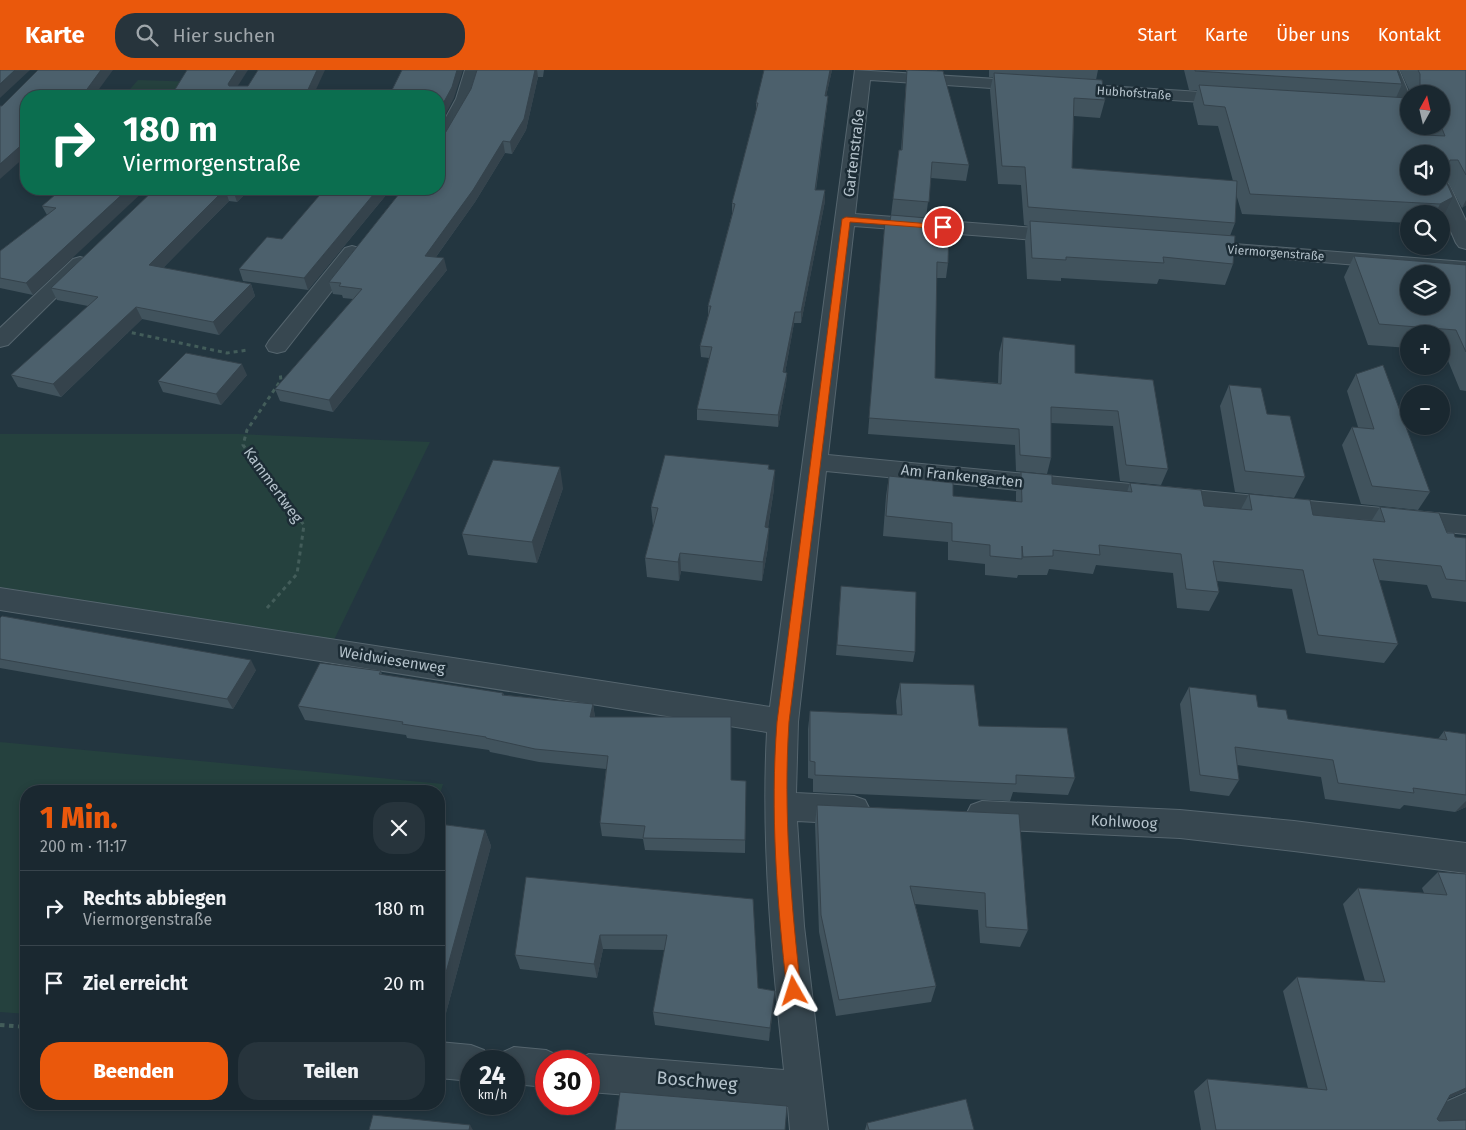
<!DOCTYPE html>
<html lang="de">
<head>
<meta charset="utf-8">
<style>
	:root { --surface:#1a2830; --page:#27343c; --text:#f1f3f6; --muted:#9fa6ab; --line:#38444c; --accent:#ea580c }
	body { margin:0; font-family:"Fira Sans",sans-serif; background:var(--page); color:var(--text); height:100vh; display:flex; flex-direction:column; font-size:19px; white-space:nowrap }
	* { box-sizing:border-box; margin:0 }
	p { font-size:16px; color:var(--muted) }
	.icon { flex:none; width:28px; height:28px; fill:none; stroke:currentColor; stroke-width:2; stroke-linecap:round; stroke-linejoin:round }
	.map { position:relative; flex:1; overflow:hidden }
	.drawer { position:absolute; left:20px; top:715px; width:425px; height:325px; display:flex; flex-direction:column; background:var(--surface); border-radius:20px; box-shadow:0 2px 8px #0003,0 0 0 1px var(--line) }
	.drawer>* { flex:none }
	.guide { position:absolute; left:20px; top:20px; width:425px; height:105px; border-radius:20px; box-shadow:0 2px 8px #0003,0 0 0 1px var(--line); background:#0b6e4f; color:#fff; overflow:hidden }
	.needle { width:32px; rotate:8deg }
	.tools { position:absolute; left:1400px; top:15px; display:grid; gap:10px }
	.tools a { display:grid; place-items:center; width:50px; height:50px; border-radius:50%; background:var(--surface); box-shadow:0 2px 8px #0003,0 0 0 1px var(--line); font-size:25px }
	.speed { position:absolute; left:460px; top:980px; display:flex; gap:10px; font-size:25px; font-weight:700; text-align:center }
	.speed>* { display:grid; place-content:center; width:65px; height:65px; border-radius:50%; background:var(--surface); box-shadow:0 2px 8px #0003,0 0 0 1px var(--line); line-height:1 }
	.speed small { font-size:12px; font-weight:400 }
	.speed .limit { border:8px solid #d22; background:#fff; color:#111 }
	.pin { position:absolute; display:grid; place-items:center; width:42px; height:42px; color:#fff; margin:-21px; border:2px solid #fff; border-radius:50%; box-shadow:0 1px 5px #0007 }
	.me { position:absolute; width:55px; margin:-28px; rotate:354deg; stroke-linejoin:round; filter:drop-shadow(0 0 4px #0008) }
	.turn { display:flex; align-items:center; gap:18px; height:105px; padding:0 20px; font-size:22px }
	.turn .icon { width:65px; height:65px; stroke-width:2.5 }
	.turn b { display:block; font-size:35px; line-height:42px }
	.round { display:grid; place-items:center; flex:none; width:52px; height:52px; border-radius:20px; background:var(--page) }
	.headline { display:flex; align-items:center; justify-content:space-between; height:85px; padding:0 20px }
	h1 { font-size:30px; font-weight:800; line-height:38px; color:var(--accent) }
	.button { display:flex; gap:10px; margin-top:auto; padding:10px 20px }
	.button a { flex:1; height:58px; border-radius:20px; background:var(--accent); color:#fff; font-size:20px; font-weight:800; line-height:58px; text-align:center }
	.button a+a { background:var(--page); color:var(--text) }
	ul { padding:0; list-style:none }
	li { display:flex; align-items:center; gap:15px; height:75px; padding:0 20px; border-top:1px solid var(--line) }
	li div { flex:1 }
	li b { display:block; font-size:19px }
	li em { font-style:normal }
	header { display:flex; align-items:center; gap:30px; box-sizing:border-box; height:70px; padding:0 25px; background:var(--accent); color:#fff }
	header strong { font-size:24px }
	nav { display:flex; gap:28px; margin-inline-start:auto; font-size:18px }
	.search { width:350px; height:45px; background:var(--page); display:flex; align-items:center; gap:12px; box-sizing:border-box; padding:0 18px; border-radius:20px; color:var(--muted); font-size:19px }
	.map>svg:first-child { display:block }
	.green { fill:#25413e }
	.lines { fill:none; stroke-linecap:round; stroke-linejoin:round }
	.street-casing { stroke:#55656e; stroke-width:2 }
	.path-far2 { stroke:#435d5a; stroke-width:2; stroke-dasharray:2.5 2.5; stroke-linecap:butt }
	.path-far1 { stroke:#435d5a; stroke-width:3; stroke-dasharray:4 4; stroke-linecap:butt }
	.path { stroke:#435d5a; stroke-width:4; stroke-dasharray:4.5 4.5; stroke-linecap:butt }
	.street { fill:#374750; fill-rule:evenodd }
	.wall { fill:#41535d }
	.shaded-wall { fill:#35434c }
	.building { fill:#4c606c; stroke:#35434c; fill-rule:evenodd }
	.route { fill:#ea580c; stroke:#983908 }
	.labels { text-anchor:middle; stroke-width:5; stroke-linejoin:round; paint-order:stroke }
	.far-street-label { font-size:12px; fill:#b4c2cb; stroke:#1c2c35 }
	.street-label { font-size:15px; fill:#b4c2cb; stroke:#1c2c35 }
	.near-street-label { font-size:18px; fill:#b4c2cb; stroke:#1c2c35 }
</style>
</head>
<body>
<header>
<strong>Karte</strong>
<div class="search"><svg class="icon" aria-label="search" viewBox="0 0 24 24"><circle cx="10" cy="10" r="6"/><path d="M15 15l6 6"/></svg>Hier suchen</div>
<nav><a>Start</a><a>Karte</a><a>Über uns</a><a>Kontakt</a></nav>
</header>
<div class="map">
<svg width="1466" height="1060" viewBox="0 0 1466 1060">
	<rect width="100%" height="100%" fill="#233640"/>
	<!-- green -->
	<g class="green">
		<polygon points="138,10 230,13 222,26 124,26"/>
		<polygon points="0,364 238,364 430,372 332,574 0,517"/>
		<polygon points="0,672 443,714 439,727 439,721 26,721 26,944 0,942"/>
	</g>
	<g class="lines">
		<!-- street casing -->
		<g class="street-casing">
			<g id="street">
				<path d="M 465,0 L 481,0 C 475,28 462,52 445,76 L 439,77 L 439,60 L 456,29 Z"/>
				<path d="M 855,0 L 1232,24 L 1238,25 L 1241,29 L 1238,33 L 1232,34 L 870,10 L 855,144 L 1063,160 L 1070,162 L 1073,166 L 1070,170 L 1063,172 L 854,156 L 828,385 L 1466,446 L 1466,464 L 826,401 L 798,652 L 796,723 L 854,726 L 865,730 L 870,740 L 865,750 L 854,754 L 797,751 L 804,856 L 828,1060 L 790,1060 L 788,1037 L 589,1022 L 589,991 L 575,991 L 589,984 L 784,1000 C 772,887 761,775 767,662 L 0,540 L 0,518 L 770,637 Z"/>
				<polygon points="1383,0 1399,0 1409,24 1409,52 1403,51 1400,47"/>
				<polygon points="1441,111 1447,112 1450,116 1466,151 1466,179 1459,177 1456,173 1431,116 1441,116"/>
				<polygon points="1196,171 1466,192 1466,204 1189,181 1186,177 1189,173"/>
				<polygon points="352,176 359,178 362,182 285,281 277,283 269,281 266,276 269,271 345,178"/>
				<polygon points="80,187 87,189 90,193 87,197 8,275 0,277 0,258 73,189"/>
				<polygon points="982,731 1180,740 1294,751 1466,773 1466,803 1294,781 1180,768 982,759 971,755 966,745 971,735"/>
				<polygon points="439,972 471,975 484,980 489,991 471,991 471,1011 439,1008"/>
				<polygon points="514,977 546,980 559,986 561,991 546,991 546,1017 514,1014 514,991 497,991 501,983"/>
				<polygon points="1466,1023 1466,1060 1420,1060 1432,1038"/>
			</g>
		</g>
		<!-- path-far2 -->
		<polyline class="path-far2" points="124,261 127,262"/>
		<!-- path-far1 -->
		<g class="path-far1">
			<polyline points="124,261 227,283 248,280"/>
			<polyline points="267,538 297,504 304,455 243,375 247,360 281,310 280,303"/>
		</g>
		<!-- path -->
		<polyline class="path" points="0,955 26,957"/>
		<!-- street -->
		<use href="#street" class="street"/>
	</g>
	<!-- wall -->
	<g class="wall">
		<polygon points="477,0 544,0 543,7 538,7 526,60 512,84 505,83 475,132 436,187 447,200 333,342 280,331 275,319 353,229 343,228 342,225 333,224 329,212 403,119 444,65 471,19"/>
		<polygon points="832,0 826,26 828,26 827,36 816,120 825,120 825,131 801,253 794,253 785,303 787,303 786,314 778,357 697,350 697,339 709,288 701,287 700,276 708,246 708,236 732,144 732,133 756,40 756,33"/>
		<polygon points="906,0 937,0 969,95 966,111 931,108 926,148 891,145 899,80 901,80 907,1 906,1"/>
		<polygon points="989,0 1098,0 1096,10 1105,30 1100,48 1074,46 1072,98 1233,111 1218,56 1198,55 1193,34 1197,20 1189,20 1184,0 1397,0 1402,14 1396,28 1409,56 1424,65 1427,65 1424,56 1441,56 1441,24 1411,24 1400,0 1466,0 1466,135 1462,138 1447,110 1446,110 1443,147 1441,144 1409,144 1409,153 1242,144 1236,124 1235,153 1230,166 1233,194 1225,215 1159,209 1157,214 1061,208 1061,211 1027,209 1025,171 1028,156 1024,155 1021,115 998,114 990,20 993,7 989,7"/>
		<polygon points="62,119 33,225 0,218 0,181 47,145 42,136"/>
		<polygon points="155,119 250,119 237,132 229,131 163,198 251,214 255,226 219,265 142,249 61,327 18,317 11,305 88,236 57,230 51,218"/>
		<polygon points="325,119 391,119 308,220 243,211 239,199 282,169"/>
		<polygon points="885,151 927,154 948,193 946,208 936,208 935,308 998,313 999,283 1003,267 1075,303 1153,310 1168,399 1161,415 1120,411 1113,356 1051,353 1051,388 1047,404 1016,401 1015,375 868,364"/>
		<polygon points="1354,186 1466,195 1466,321 1460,320 1444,281 1441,281 1441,264 1409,264 1409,278 1368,275 1344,207"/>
		<polygon points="1356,304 1430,422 1418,440 1361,434 1342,375 1352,357 1358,357 1347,321"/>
		<polygon points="247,305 221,335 163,322 158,311"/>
		<polygon points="1229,315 1267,344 1305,407 1294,428 1235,422 1220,336"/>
		<polygon points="769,395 769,399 774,419 768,458 768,477 762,511 681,501 679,511 647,507 645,488 654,457 653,456 651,437"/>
		<polygon points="1021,402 1052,414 1127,422 1130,413 1204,436 1241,439 1249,424 1313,445 1372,450 1380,437 1447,463 1455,467 1466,468 1466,532 1432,528 1427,515 1379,510 1398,574 1384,593 1306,583 1292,519 1217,511 1219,522 1209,541 1177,538 1173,503 1096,495 1093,504 1049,499 1047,505 1018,505 1017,508 985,505 985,494 948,490 948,472 883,466 886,426 889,406 953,426 1016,432 1016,422"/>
		<polygon points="563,418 537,493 468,485 462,464"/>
		<polygon points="841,516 915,582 913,592 836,585"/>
		<polygon points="0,548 256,600 233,639 0,598"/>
		<polygon points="381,601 382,605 503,623 504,625 593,634 595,647 731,710 746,711 745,783 645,780 643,769 602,766 600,753 606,699 539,692 490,682 489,680 407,668 406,665 305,650 298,636"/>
		<polygon points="900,613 1075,708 1068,725 1013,722 1010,731 813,722 813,709 808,708 808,659 810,641 897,645 896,631"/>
		<polygon points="1189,617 1258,637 1288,649 1438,669 1444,661 1466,664 1466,737 1455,742 1404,735 1400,739 1325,729 1321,707 1237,695 1239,710 1229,726 1190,721 1180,634"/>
		<polygon points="817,735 1019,744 1028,860 1020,877 980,873 978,840 915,834 936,916 931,932 836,946 819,862 815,754"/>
		<polygon points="439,754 485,760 491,776 443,954 439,953"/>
		<polygon points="1438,802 1466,804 1466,1021 1447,1029 1437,1049 1439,1051 1466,1060 1201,1060 1194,1021 1207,1009 1308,1018 1283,921 1297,907 1365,911 1343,834 1358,818 1424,823 1422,818"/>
		<polygon points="753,829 758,918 775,921 769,971 655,955 653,942 665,880 603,879 597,908 520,899 515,885"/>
		<polygon points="867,1053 974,1060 865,1060"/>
	</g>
	<!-- shaded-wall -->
	<g class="shaded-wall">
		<polygon points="15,0 30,0 0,28 0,14"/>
		<polygon points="101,0 113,0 94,26 82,26"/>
		<polygon points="237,0 248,0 232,25 228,14"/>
		<polygon points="317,0 325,0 313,26 305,26"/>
		<polygon points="457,0 463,0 454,28 439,57 439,41"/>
		<polygon points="535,0 537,0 538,7 526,60 512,84 510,72"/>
		<polygon points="830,0 832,0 824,36 825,26"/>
		<polygon points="828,26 827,36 814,130 815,120"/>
		<polygon points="26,71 26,86 0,109 0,94"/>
		<polygon points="503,71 505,83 475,132 428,198 425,186"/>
		<polygon points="1449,94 1441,110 1441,95"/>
		<polygon points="128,119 146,119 33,225 26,213"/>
		<polygon points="225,119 229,131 154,207 149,195"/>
		<polygon points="234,119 250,119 237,132 233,120"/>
		<polygon points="378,119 391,119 308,220 304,208"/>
		<polygon points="825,120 825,131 801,253 801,242"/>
		<polygon points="1453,127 1443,147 1441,148 1441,144 1435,144 1440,134"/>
		<polygon points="1466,130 1466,135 1462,138"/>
		<polygon points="444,188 447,200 333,342 329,330"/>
		<polygon points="251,214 255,226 219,265 213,252"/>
		<polygon points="136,237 142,249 61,327 53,314"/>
		<polygon points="795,242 794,253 783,314 783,302"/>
		<polygon points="242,294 247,305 221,335 216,324"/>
		<polygon points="787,303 786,314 778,357 778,345"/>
		<polygon points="560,397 563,418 537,493 532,472"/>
		<polygon points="775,400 774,419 765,476 765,457"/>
		<polygon points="769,458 768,477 762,511 763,492"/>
		<polygon points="680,483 681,501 679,511 678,492"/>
		<polygon points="251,590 256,600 233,639 227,629"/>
		<polygon points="593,634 595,648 590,647"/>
		<polygon points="1466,731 1466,737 1455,742"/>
		<polygon points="485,760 491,776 443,954 439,946 439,928"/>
		<polygon points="600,865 603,879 597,908 594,894"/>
		<polygon points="775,921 774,934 769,971 770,958"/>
		<polygon points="1466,1018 1466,1021 1431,1036 1450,1025"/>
		<polygon points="470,1055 473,1060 469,1060"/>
	</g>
	<!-- building -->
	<g class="building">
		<polygon points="0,0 15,0 0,14"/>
		<polygon points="38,0 101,0 82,26 26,26 26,71 0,94 0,36 2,36"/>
		<polygon points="187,0 237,0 228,14 229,16 248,16 258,0 317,0 305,26 171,26"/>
		<polygon points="402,0 457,0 452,17 439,41 439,26 389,26"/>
		<polygon points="477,0 535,0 524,49 510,72 503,71 473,120 425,186 444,188 329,330 275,319 362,219 339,216 341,213 329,212 403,119 439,119 439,66 444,65 471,19"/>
		<polygon points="764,0 830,0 825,26 828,26 815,120 825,120 801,242 795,242 783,302 787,303 778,345 697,339 712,277 700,276 711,236 708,236 735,134 732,133 758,33 756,33"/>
		<polygon points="907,0 943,1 969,95 932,92 929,132 893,129 899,80 902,80"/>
		<polygon points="1195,0 1397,0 1402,14 1195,1"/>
		<polygon points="1418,0 1466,0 1466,105 1458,90 1450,90 1449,94 1441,95 1441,84 1409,84 1409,116 1441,116 1441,100 1453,127 1440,134 1250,124 1225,37 1204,35 1199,15 1408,28 1409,29 1409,56 1420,56 1424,65 1445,66 1441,56 1441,24 1420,24 1420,4"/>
		<polygon points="994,3 1102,10 1105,30 1074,28 1072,98 1237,111 1235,153 1028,137 1025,97 1002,96"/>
		<polygon points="62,119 128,119 26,213 0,208 0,181 56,138 42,136"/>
		<polygon points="155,119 234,119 233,120 225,119 149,195 251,214 213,252 136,237 53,314 11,305 98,227 51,218"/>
		<polygon points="325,119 378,119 304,208 239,199 267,167 282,169"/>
		<polygon points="891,145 927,148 927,154 949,156 948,193 937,192 935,308 1001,314 1003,267 1075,275 1075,303 1153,310 1168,399 1126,395 1118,341 1051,337 1051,388 1020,385 1019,359 869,348 885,151 890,151"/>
		<polygon points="1030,151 1235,166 1233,194 1163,187 1164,193 1066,187 1066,190 1032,188"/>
		<path d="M 1354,186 L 1466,195 L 1466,282 L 1456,260 L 1379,254 ZM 1409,204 L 1441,204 L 1441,236 L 1409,236 Z"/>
		<polygon points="186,283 242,294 216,324 158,311"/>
		<polygon points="1383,295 1430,422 1372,416 1352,357 1374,359 1356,304"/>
		<polygon points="1229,315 1261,318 1267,344 1290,346 1305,407 1245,401"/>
		<polygon points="665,385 769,395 768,399 775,400 765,457 769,458 763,492 680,483 678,492 645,488 658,438 651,437"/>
		<polygon points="493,390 560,397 532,472 462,464"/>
		<polygon points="1021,402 1052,405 1052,414 1132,422 1130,413 1201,420 1204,436 1252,440 1249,424 1310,430 1313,445 1385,452 1380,437 1439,443 1447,463 1454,463 1455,467 1466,468 1466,511 1446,509 1441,496 1373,489 1398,574 1318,565 1303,500 1213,491 1219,522 1186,519 1181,484 1099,475 1100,485 1053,480 1053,486 1023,487 1022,476 1022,489 990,486 990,475 952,471 952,453 886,446 889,406 953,413 953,426 1022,432"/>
		<polygon points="841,516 916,522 915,582 837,575"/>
		<polygon points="2,546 251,590 227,629 0,589 0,548"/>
		<polygon points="320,593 381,601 379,604 503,623 502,625 593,634 590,647 731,647 731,710 746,711 745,770 643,768 645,756 600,753 608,686 535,679 486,668 486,667 402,654 403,652 298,636"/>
		<polygon points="900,613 974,615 979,656 1067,658 1075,708 1016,705 1016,714 815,705 815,692 810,691 810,641 902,645"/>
		<polygon points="1189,617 1256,625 1258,637 1286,640 1288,649 1447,670 1444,661 1466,664 1466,725 1413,718 1414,723 1338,713 1333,690 1235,677 1239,710 1200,705"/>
		<polygon points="817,735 1019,744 1028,860 986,857 985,823 910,816 936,916 839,930 821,845"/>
		<polygon points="439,754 485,760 439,928"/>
		<polygon points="1438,802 1466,804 1466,1018 1450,1025 1437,1049 1439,1051 1466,1050 1466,1060 1216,1060 1207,1009 1327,1020 1297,907 1385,912 1358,818 1447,825"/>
		<polygon points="526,807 753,829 758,918 775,921 770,958 653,942 667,865 600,865 594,894 515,885"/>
		<polygon points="620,1022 787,1036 785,1060 615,1060"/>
		<polygon points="966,1029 974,1060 869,1060 867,1053"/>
		<polygon points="373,1045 470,1055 469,1060 369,1060"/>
	</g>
	<!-- route -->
	<path class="route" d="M 846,147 L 943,155 L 947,157 L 943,159 L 850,152 L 789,652 C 783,742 791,832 801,921 L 799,927 L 794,929 L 789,927 L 787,921 C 777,832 770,742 777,652 L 842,149 Z"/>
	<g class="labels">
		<!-- far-street labels -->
		<g class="far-street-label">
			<text transform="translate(1134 23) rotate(4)" y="4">Hubhofstraße</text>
			<text transform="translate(1276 183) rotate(4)" y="4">Viermorgenstraße</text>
		</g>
		<!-- street labels -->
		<g class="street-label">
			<text transform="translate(854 83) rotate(-83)" y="5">Gartenstraße</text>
			<text transform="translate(962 406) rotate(6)" y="5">Am Frankengarten</text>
			<text transform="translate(273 415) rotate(54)" y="5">Kammertweg</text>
			<text transform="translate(392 590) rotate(9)" y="5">Weidwiesenweg</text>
			<text transform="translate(1124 752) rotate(3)" y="5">Kohlwoog</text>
		</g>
		<!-- near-street labels -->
		<g class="near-street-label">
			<text transform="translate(697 1011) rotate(5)" y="6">Boschweg</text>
		</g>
	</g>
</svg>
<div class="tools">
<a><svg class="needle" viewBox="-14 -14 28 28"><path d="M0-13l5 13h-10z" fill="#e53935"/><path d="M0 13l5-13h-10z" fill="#9fa6ab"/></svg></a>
<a><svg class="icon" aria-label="sound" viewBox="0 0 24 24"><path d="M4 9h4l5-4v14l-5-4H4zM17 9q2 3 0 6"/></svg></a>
<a><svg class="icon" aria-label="search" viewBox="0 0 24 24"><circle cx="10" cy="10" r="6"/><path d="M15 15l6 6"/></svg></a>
<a><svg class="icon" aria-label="layers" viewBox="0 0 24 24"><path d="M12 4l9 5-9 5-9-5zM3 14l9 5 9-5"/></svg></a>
<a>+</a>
<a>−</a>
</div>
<div class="speed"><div>24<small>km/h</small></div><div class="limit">30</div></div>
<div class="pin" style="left:943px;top:157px;background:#d93025"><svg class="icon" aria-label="arrive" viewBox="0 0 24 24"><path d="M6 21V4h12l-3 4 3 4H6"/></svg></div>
<svg class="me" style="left:794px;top:921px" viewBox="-20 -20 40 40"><path d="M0-17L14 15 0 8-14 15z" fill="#ea580c" stroke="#fff" stroke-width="4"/></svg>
<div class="guide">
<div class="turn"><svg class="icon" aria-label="right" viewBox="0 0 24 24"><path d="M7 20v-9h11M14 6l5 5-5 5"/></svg><div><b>180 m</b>Viermorgenstraße</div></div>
</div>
<section class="drawer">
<div class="headline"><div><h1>1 Min.</h1><p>200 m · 11:17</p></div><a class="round"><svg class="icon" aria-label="close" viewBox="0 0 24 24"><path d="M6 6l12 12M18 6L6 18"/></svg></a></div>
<ul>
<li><svg class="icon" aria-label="right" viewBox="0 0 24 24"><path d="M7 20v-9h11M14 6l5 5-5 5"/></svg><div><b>Rechts abbiegen</b><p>Viermorgenstraße</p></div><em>180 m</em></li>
<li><svg class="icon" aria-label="arrive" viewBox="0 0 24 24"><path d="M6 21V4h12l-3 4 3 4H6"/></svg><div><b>Ziel erreicht</b></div><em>20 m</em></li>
</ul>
<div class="button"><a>Beenden</a><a>Teilen</a></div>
</section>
</div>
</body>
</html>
